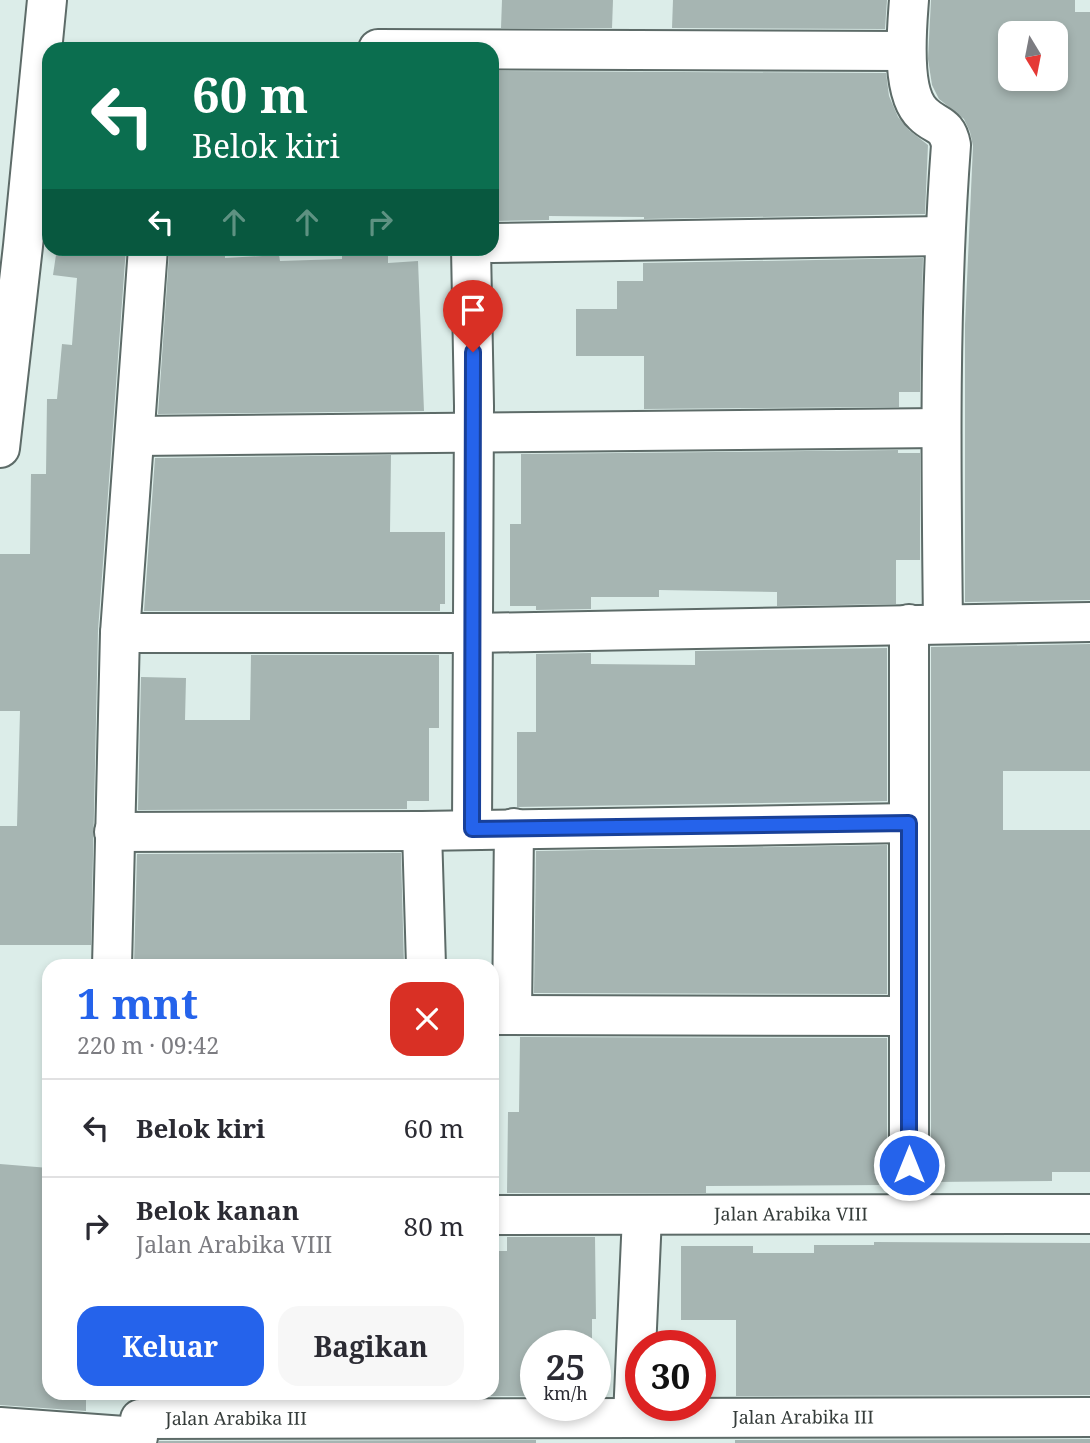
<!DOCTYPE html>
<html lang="id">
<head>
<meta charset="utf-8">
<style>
	:root { --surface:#fff; --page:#f7f7f7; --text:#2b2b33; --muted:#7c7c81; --line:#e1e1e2; --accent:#2563eb }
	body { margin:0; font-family:"Noto Serif",serif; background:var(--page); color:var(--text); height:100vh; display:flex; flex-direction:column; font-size:26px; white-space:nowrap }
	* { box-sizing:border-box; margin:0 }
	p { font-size:23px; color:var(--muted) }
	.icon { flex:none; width:38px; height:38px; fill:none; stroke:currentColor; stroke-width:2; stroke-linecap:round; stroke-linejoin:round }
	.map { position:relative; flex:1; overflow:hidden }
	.drawer { position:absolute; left:42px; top:959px; width:457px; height:441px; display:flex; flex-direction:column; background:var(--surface); border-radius:21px; box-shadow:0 4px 10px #0003 }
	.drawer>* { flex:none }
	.top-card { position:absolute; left:42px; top:42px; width:457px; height:214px; border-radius:21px; box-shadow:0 4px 10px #0003; background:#0b6e4f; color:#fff; overflow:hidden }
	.needle { width:46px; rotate:170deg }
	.buttons { position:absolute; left:998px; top:21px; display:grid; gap:14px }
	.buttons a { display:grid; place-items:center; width:70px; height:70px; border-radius:14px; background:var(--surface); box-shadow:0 4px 10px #0003; font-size:35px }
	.speed { position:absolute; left:520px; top:1330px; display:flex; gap:14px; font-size:35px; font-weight:700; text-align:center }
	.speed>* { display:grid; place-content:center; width:91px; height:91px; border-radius:50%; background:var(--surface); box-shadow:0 4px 10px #0003; line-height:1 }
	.speed small { font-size:18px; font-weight:400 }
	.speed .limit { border:10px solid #d22; background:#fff; color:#111 }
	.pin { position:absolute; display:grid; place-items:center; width:60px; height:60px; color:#fff; margin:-72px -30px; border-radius:50% 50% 50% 0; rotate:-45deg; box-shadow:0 0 7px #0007 }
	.pin .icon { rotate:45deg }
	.me { position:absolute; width:77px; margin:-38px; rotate:0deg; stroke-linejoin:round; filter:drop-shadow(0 0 5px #0008) }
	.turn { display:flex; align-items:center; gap:24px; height:147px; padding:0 35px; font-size:32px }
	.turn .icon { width:91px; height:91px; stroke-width:2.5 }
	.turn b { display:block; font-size:49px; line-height:60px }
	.lanes { display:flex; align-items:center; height:66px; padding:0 35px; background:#0003; justify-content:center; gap:35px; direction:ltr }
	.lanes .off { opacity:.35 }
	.round { display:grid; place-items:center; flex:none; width:74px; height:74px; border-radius:21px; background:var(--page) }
	.head { display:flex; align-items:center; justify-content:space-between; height:119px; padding:0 35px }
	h1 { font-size:42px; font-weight:700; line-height:52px; color:var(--accent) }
	.primary-button { display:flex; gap:14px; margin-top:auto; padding:14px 35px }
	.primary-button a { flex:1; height:80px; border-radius:21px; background:var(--accent); color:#fff; font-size:28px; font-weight:700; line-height:80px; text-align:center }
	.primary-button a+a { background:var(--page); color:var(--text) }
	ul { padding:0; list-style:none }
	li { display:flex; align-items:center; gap:21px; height:98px; padding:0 35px; border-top:2px solid var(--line) }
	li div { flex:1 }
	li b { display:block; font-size:26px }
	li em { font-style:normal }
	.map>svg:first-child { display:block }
	.building { fill:#a6b5b2; fill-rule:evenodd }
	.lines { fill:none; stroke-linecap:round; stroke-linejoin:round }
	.minor-casing { stroke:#5d6b68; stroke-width:42 }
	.tertiary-casing { stroke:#5d6b68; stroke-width:42 }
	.minor { stroke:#fff; stroke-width:38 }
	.tertiary { stroke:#fff; stroke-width:38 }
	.route-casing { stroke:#184099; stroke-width:18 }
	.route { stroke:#2563eb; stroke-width:12 }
	.labels { text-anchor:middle; stroke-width:6; stroke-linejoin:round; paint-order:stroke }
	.street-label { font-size:18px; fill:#353c3a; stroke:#eafaf6 }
</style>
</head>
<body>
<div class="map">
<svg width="1090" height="1443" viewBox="0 0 1090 1443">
	<rect width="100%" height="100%" fill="#dcede9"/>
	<!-- building -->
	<g class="building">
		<polygon points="502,0 613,0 612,28 501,28"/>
		<polygon points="673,0 887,0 885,29 672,28"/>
		<path d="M 931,0 L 1075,0 L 1075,12 L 1090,12 L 1090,600 L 965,602 L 965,325 L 973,146 L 970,132 L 964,119 L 939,99 L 932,85 L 928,59 ZM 1010,33 L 1055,33 L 1055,79 L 1010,79 Z"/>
		<polygon points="494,71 886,73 889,96 898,117 909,130 928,145 925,214 644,219 644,217 549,216 549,220 492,221"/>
		<polygon points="57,248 126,248 98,631 91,945 0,945 0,826 17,826 20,711 0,711 0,554 30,554 31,474 46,474 47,399 57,399 62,344 72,345 77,278 53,275"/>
		<polygon points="225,252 225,258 279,255 280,261 342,259 342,255 388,252 388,263 418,261 424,411 158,414 169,255"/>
		<polygon points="923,258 920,392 899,392 899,407 644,409 644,356 576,356 576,309 617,309 617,281 643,281 643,263"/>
		<polygon points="898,450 898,453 920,453 920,560 896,560 896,604 777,606 777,592 659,590 659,597 591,597 591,609 536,610 536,606 510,606 510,524 521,524 521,454"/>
		<polygon points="391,455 390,532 445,532 445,604 440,604 440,611 144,611 155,458"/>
		<polygon points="1090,644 1090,771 1003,771 1003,830 1090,830 1090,1172 1052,1172 1052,1181 931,1182 931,647"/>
		<polygon points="887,648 887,801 517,807 517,732 536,732 536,654 591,653 591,664 695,665 695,651"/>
		<polygon points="251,655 439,655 439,728 429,728 429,801 407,801 407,809 138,810 141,677 186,678 185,720 250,720"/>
		<polygon points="887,845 887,994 534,993 536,851"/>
		<polygon points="401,853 404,966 134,966 137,854"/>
		<polygon points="520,1037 887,1038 887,1185 706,1186 706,1193 507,1193 508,1112 519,1112"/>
		<polygon points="0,1164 49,1168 49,1393 86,1393 86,1411 0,1405"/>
		<polygon points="507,1237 595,1237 596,1319 592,1319 592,1346 536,1346 536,1396 143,1397 143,1393 492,1393 492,1251 507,1251"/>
		<polygon points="874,1242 1090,1243 1090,1395 736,1396 736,1320 681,1320 681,1246 753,1246 753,1253 814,1253 814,1245 874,1245"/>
		<polygon points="1090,1439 1090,1443 735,1443 735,1440"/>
		<polygon points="536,1440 536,1443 158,1443 159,1441"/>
	</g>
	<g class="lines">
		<!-- minor casing -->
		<g class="minor-casing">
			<g id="minor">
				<path d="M 909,0 C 907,28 900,93 923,114 C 936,127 947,123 951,145 C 939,305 941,464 943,624"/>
				<polyline points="378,49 905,51"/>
				<polyline points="492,243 944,236"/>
				<polyline points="471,248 474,406 472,829"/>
				<polyline points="136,436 941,428"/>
				<polyline points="909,624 909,1214"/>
				<polyline points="120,633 473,633 1090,622"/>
				<polyline points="422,831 426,966"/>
				<polyline points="114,832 422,831 909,823"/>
				<polyline points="112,966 120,633 148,248"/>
				<polyline points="492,1015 909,1016"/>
				<polyline points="512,1015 514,828"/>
				<path id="s1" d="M 492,1215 L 1090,1214"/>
				<polyline points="633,1417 642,1216"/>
				<path id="s2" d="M 140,1419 L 1090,1417"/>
				<polyline points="0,1427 138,1437"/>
			</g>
		</g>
		<!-- tertiary casing -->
		<g class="tertiary-casing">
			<polyline id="tertiary" points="0,448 23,246 47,0"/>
		</g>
		<!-- minor -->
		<use href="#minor" class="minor"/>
		<!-- tertiary -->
		<use href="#tertiary" class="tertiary"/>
	</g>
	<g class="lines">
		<!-- route casing -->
		<g class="route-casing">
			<polyline id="route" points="473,352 472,829 909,823 909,1165"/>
		</g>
		<!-- route -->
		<use href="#route" class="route"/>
	</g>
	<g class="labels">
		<!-- street labels -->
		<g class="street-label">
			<text dy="6" stroke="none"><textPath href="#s1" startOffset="299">Jalan Arabika VIII</textPath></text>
			<text dy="6" stroke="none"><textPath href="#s2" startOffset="663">Jalan Arabika III</textPath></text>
			<text dy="6" stroke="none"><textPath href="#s2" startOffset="96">Jalan Arabika III</textPath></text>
		</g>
	</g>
</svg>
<div class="buttons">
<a><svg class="needle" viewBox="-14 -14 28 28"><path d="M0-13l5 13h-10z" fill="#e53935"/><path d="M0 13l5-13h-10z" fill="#7c7c81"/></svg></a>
</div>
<div class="speed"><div>25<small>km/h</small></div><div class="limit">30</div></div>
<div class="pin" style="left:473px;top:352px;background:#d93025"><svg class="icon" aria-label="arrive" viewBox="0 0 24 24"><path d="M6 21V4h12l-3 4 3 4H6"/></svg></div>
<svg class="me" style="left:909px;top:1165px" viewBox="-20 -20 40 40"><circle r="17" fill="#2563eb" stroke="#fff" stroke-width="3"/><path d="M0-11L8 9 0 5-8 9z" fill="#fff"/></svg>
<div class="top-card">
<div class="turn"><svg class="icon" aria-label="left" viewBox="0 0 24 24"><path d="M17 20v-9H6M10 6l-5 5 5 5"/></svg><div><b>60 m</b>Belok kiri</div></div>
<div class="lanes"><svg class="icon" aria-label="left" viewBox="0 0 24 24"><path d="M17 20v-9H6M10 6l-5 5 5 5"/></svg><svg class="icon off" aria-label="ahead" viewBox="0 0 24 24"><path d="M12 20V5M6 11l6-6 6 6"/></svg><svg class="icon off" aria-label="ahead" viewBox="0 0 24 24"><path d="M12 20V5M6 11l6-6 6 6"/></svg><svg class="icon off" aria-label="right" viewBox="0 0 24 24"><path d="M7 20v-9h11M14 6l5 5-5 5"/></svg></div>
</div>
<section class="drawer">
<div class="head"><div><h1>1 mnt</h1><p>220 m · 09:42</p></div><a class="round" style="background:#d93025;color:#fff"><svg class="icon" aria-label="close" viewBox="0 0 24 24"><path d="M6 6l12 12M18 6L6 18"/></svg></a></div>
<ul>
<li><svg class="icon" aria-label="left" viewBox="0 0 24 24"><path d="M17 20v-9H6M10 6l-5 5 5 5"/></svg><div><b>Belok kiri</b></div><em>60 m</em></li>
<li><svg class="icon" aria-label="right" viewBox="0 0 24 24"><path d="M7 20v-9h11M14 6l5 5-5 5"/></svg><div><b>Belok kanan</b><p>Jalan Arabika VIII</p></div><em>80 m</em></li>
</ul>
<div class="primary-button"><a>Keluar</a><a>Bagikan</a></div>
</section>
</div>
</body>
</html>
